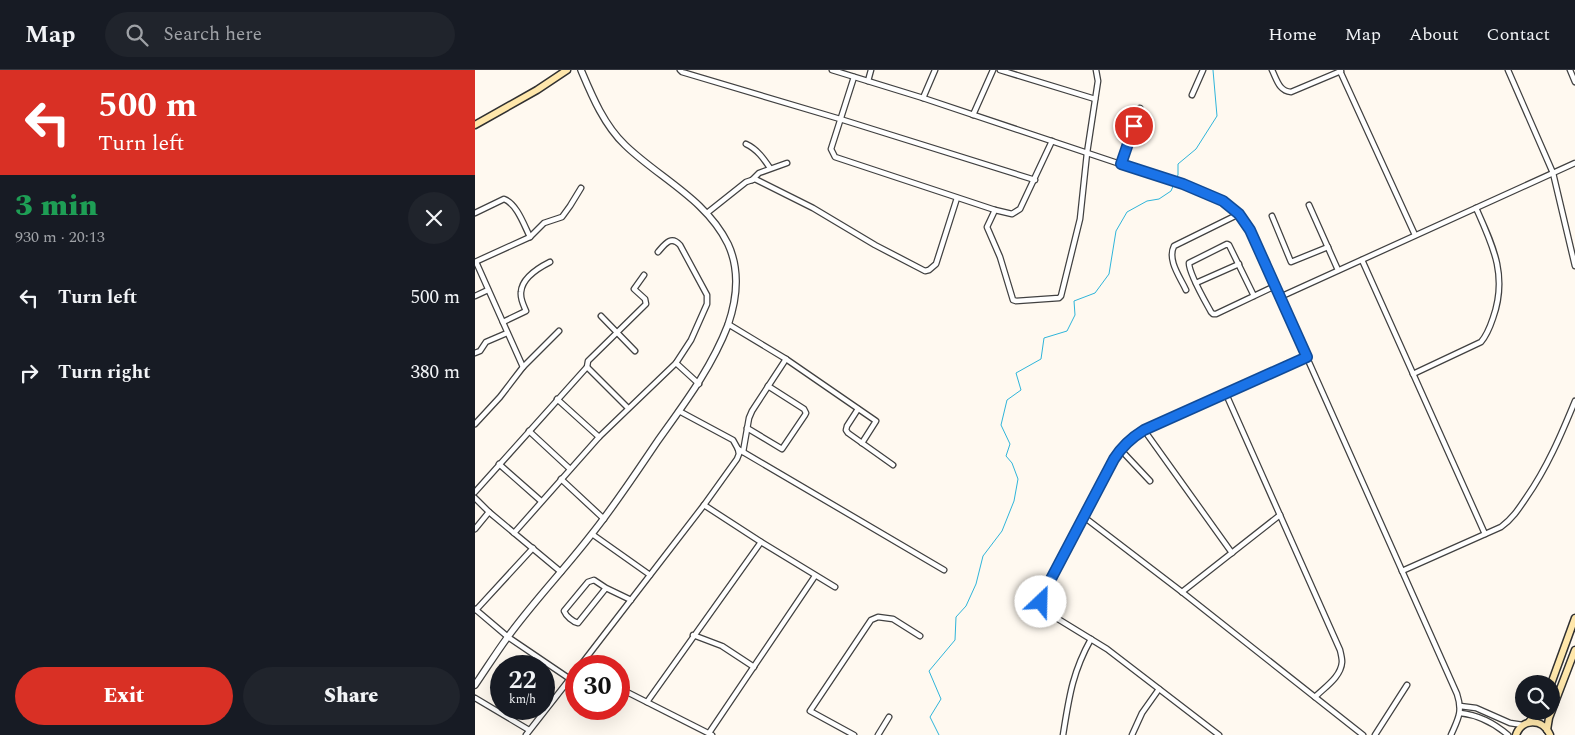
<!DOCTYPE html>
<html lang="en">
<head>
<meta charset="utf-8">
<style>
	:root { --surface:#171b24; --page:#20242c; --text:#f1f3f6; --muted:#9ea1a6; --line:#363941; --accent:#d93025 }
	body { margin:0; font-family:Spectral,serif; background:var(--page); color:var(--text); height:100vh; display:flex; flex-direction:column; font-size:19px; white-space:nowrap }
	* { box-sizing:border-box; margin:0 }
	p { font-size:16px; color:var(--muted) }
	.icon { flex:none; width:28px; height:28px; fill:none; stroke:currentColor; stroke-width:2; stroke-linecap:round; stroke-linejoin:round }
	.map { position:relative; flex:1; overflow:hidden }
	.sheet { display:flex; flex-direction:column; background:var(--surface); width:475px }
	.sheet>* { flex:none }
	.guide { background:#d93025; color:#fff; overflow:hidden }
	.buttons { position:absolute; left:1040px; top:605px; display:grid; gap:10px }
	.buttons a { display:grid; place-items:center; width:45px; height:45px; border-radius:50%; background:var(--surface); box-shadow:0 5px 20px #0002; font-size:25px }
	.speed { position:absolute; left:15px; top:585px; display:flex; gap:10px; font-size:25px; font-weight:700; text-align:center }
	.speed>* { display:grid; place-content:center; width:65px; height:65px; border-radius:50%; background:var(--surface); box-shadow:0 5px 20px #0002; line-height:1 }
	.speed small { font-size:12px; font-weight:400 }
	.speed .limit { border:8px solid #d22; background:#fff; color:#111 }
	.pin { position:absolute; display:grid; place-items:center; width:42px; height:42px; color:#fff; margin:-21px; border:2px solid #fff; border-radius:50%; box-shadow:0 1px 5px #0007 }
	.me { position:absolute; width:55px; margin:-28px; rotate:24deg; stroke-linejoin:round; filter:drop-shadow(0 0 4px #0008) }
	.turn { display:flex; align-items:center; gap:18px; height:105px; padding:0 15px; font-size:22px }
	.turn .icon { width:65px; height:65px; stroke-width:2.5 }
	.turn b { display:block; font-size:35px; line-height:42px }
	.round { display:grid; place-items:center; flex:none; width:52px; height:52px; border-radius:26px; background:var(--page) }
	.summary { display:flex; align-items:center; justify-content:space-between; height:85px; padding:0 15px }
	h1 { font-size:30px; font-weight:800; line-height:38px; color:#1e9e55 }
	.primary-button { display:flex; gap:10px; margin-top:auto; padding:10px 15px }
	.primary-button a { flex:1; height:58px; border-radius:30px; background:var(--accent); color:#fff; font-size:20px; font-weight:800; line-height:58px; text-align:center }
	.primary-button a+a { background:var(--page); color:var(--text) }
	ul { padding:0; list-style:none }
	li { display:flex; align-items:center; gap:15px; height:75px; padding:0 15px }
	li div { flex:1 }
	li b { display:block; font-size:19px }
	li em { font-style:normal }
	header { display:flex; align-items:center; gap:30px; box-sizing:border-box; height:70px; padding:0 25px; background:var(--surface); border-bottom:1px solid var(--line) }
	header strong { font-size:24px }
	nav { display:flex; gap:28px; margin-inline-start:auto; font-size:18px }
	.search { width:350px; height:45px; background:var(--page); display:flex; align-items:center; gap:12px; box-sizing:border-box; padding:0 18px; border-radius:28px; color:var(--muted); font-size:19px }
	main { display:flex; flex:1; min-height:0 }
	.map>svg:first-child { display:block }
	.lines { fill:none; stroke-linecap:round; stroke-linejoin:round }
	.stream { stroke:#2fb5da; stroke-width:1 }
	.minor-casing { stroke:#414141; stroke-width:7 }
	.tertiary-casing { stroke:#414141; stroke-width:8 }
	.secondary-casing { stroke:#303030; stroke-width:9 }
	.minor { stroke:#fff; stroke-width:4.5 }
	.tertiary { stroke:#fff; stroke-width:5.5 }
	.secondary { stroke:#ffe7ab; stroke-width:6 }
	.route-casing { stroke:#114b97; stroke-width:12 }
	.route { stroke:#1a73e8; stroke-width:9 }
</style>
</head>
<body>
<header>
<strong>Map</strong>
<div class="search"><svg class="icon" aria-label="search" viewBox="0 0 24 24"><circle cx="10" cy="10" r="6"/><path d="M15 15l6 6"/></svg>Search here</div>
<nav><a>Home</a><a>Map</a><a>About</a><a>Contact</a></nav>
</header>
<main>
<section class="sheet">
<div class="guide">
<div class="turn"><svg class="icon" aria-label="left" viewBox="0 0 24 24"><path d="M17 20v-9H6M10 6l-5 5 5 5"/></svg><div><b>500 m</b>Turn left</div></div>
</div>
<div class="summary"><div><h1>3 min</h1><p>930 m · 20:13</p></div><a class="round"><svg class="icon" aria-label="close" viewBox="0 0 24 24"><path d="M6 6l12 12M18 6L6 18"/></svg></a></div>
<ul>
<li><svg class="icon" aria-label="left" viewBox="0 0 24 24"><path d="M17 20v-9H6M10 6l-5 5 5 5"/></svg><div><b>Turn left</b></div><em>500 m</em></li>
<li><svg class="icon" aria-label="right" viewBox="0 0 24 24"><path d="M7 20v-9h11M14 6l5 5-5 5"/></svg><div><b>Turn right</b></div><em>380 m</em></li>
</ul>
<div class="primary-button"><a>Exit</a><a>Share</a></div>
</section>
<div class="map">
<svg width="1100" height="665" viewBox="0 0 1100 665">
	<rect width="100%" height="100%" fill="#fff9f0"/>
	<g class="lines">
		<!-- stream -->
		<g class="stream">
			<polyline points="700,110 703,105 703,94 721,79 742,46 738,0"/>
			<polyline points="464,665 455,647 466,629 454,601 480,570 481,547 491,536 501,514 508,486 527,461 539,431 543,409 537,393 531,386 535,374 526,355 532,330 546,320 541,303 566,289 569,268 592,261 600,245 599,231 620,223 634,204 641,161 652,142 672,131 684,129 696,121 699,114"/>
		</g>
		<!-- minor casing -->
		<g class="minor-casing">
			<g id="minor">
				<polyline points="205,0 207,2 365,49 560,110"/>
				<path d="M 357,0 L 448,28 L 708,115 C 736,126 759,133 775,160 L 982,624 C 988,642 983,649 976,665"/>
				<polyline points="525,0 620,29"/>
				<path d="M 797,0 C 802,10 804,21 816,22 L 866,1"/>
				<polyline points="1033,0 1078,103 1100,196"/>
				<polyline points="1095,0 1100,12"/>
				<polyline points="865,1 940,165"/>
				<polyline points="379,7 356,79 360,87 520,140 537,144 545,139 577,71"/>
				<polyline points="393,11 396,0"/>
				<polyline points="717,25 728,0"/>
				<polyline points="448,28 460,0"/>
				<polyline points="498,45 518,0"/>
				<path d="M 271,74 C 282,79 289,89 295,98"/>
				<polyline points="646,94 665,38"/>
				<polyline points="277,110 284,103 312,93"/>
				<polyline points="834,135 863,200"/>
				<polyline points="520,140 512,157 525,187 538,230 541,231 584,228 586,226 605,149 612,83 623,11 621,0"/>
				<path d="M 0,143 L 29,129 C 42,134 49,155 55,167"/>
				<polyline points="232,143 271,112 280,109 338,138 400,175 450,201 454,200 461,194 482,128"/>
				<polyline points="797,146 816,192 853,177"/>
				<polyline points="887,190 1010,464"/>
				<polyline points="0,192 55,167 69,153 87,147 95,136 106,118"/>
				<polyline points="1,192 48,297"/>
				<polyline points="721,213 764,194"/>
				<path d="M 711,220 C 705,207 692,190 699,176 L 764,144"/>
				<polyline points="0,226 13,220"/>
				<path d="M 779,226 L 754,175 L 752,174 L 714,193 C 714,204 730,231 736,242 L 738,244 L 741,244 L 800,216"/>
				<polyline points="805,227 1100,93"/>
				<polyline points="126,246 160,281"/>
				<path d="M 28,252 L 51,241 C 49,236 45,229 46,222 C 47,208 63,198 75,192"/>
				<polyline points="253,254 311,289 401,351 387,373"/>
				<polyline points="0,283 5,281 11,272 32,263"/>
				<polyline points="201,293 224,314"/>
				<polyline points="112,297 153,338"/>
				<path d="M 938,304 L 1006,272 C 1012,265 1015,257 1018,248 C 1033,206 1018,176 1001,138"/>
				<path d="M 751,324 L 865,580 C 866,584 867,589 867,592 C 866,607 850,617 840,627"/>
				<polyline points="82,329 124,367"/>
				<polyline points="383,339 372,356 371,360 373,363 418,395"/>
				<polyline points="0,354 25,327 48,297 84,261"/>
				<polyline points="272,358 307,379 330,345 331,343 329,339 293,316"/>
				<polyline points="669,360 757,483"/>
				<polyline points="54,361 95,399"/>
				<polyline points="263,379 469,500"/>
				<polyline points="645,379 675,411"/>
				<polyline points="268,382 274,348 277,341 311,289"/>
				<polyline points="24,394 66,431"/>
				<polyline points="86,409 129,449"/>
				<polyline points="0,422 112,297 113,291 171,234 170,229 159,219 169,205"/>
				<polyline points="0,428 14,442 86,502"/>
				<polyline points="229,435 286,472 360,517"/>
				<polyline points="609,447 707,522 888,665"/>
				<polyline points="0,459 14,442"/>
				<path d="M 39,463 L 124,367 L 201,293 L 216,270 L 232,234 L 232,225 L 205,175 C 196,165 190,174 183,182"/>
				<polyline points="117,464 175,505"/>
				<path d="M 927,501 L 1026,457 C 1037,449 1043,440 1051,428 C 1072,398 1086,365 1100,331"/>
				<path d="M 131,518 L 103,553 C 98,552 91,546 89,541 L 113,512 L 119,510 L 131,518 L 156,530"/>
				<polyline points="707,522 805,445"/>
				<polyline points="0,539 33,567 95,609"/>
				<polyline points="1,540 58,478"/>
				<polyline points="218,565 247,576 279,597"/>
				<polyline points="105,596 229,435 262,389 264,384 263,379 258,370 204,341"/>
				<polyline points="144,618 237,665"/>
				<polyline points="0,628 54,660"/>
				<polyline points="172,632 286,472"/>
				<polyline points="985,636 1001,638 1035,653 1048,655"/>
				<path d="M 985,643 C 1004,645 1019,653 1033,665"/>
				<polyline points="234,663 340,506"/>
				<polyline points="51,665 101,601"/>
				<polyline points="379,665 335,641 396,550 403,547 418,549 445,566"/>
				<polyline points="403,665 414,647"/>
				<path d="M 588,665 C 594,628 597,603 616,569"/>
				<polyline points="657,665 667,643 684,619"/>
				<path d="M 744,665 L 632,579 L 570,541 L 567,537 L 567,526 L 639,389 C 647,376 656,368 669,360 L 832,287"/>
				<polyline points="900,665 932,615"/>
			</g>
		</g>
		<!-- tertiary casing -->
		<g class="tertiary-casing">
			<path id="tertiary" d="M 0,615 C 11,599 21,583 32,568 C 58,532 89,500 116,465 C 140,435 161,403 182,372 C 209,334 236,299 253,255 C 262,229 265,200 253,174 C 231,129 184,108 150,75 C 129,55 117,26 106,0"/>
		</g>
		<!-- secondary casing -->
		<g class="secondary-casing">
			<g id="secondary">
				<polyline points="0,55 62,20 92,0"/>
				<polyline points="1076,614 1100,548"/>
				<polyline points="1054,652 1063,641"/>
				<polyline points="1072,660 1074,648 1100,580"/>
				<path d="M 1041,665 C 1047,648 1068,648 1075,665"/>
			</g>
		</g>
		<!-- minor -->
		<use href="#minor" class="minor"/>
		<!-- tertiary -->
		<use href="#tertiary" class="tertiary"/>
		<!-- secondary -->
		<use href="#secondary" class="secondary"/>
	</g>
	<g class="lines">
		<!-- route casing -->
		<g class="route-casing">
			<path id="route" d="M 566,532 L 567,526 L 639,389 C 647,376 656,368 669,360 L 832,287 L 775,160 L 764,144 L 748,131 L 708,114 L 646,94 L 659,56"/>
		</g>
		<!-- route -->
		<use href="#route" class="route"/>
	</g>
</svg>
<div class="buttons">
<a><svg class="icon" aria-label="search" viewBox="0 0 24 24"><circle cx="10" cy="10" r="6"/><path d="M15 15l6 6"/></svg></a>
</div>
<div class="speed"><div>22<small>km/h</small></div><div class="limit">30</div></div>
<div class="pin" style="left:659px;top:56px;background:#d93025"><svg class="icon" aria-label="arrive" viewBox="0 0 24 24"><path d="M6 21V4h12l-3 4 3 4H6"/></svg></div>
<svg class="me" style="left:566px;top:532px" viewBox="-20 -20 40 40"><circle r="19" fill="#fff"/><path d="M0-13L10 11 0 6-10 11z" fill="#1a73e8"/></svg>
</div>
</main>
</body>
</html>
